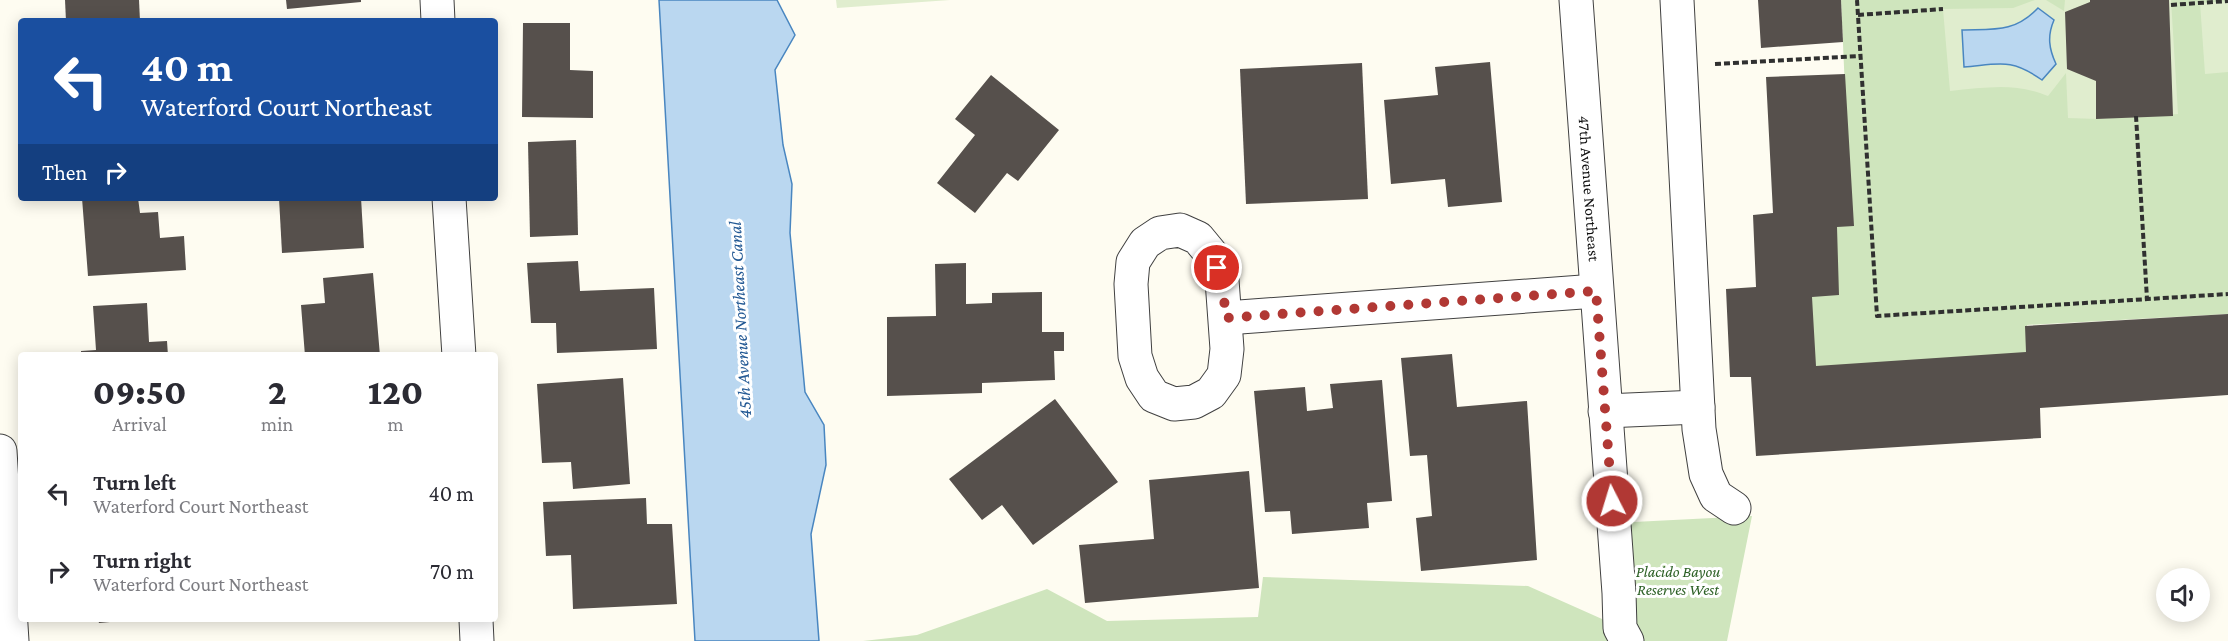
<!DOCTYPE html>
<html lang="en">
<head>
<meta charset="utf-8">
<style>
	:root { --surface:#fff; --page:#f2f2f3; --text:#2b2b33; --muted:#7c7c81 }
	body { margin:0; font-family:"Crimson Pro",serif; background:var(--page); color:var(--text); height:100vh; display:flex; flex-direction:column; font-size:22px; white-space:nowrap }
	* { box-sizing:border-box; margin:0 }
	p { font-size:20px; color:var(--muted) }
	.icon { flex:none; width:33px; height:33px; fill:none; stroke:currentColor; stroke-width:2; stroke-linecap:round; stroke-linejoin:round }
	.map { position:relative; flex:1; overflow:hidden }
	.sheet { position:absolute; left:18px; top:352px; width:480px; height:270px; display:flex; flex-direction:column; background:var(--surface); border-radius:6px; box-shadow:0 3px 15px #0003 }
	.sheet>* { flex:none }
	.guide { position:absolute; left:18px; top:18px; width:480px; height:183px; border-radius:6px; box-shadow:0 3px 15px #0003; background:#1a4fa0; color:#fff; overflow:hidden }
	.buttons { position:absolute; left:2156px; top:568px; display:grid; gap:12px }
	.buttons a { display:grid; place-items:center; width:54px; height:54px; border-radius:50%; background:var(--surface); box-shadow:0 3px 15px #0003; font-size:30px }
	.pin { position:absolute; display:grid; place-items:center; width:51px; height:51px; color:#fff; margin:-26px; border:3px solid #fff; border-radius:50%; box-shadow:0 2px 6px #0007 }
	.me { position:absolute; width:66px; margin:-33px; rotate:355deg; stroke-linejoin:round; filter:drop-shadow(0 0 4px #0008) }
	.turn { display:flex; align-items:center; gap:21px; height:126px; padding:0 24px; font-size:27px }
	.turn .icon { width:78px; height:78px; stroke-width:2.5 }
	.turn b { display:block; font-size:42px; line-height:51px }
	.then { display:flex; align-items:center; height:57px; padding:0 24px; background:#0003; gap:12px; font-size:22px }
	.eta { display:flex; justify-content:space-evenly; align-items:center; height:102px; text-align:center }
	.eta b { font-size:36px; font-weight:800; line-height:42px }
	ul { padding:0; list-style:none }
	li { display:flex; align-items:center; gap:18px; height:78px; padding:0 24px }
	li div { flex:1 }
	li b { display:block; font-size:22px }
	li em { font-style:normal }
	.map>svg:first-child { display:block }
	.green { fill:#cfe5bd }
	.pitch { fill:#e0edce }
	.water { fill:#bad7f0; stroke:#4986c0; stroke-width:1.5 }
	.building { fill:#56504c }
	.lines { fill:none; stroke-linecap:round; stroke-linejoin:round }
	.minor-casing { stroke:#414141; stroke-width:35 }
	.path { stroke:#303030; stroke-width:4; stroke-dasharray:6 3; stroke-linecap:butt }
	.minor { stroke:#fff; stroke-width:33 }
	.route { stroke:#b13834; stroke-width:10; stroke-dasharray:0 18 }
	.labels { text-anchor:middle; stroke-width:6; stroke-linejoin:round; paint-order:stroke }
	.street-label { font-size:16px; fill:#0e0e0e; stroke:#fff }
	.park-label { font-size:16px; font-style:italic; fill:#2c6025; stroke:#fff }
	.water-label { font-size:18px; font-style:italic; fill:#235994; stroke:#fff }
</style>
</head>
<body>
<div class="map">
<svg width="2228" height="641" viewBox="0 0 2228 641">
	<rect width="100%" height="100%" fill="#fefcf1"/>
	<!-- green -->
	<g class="green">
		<polygon points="1841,0 2228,0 2228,314 2027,325 2029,361 1810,373 1806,296 1832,225 1851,223"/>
		<polygon points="1752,516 1727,641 863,641 917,635 1047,589 1107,621 1258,617 1263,577 1528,586 1620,627 1614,523"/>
	</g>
	<!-- pitch -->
	<g class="pitch">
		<polygon points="836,0 950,0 837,8"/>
		<path d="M 2035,0 L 2046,0 L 2064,11 L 2065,0 L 2171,0 L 2178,114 L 2098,119 L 2068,118 L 2066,73 L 2048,96 C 2014,82 1985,88 1950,91 L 1943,9 L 2013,8 Z"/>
		<polygon points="2228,1 2228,72 2205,74 2200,3"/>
	</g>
	<!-- water -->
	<g class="water">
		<polygon points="659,0 777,0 795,35 775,70 783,145 792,184 790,233 805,392 824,425 826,465 811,534 819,641 695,641"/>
		<path d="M 2038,8 L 2054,20 C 2047,36 2049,49 2056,64 L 2042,80 C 2011,58 2000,64 1964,67 L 1962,30 C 1994,29 2014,33 2038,8 Z"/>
	</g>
	<!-- building -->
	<g class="building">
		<polygon points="65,0 139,0 140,21 66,21"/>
		<polygon points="286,0 361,0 361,2 287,9"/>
		<polygon points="1758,0 1841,0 1843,42 1761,48"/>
		<polygon points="2090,0 2169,0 2173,116 2096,119 2096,81 2067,69 2065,12 2090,2"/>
		<polygon points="523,23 570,23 570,70 593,71 593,118 522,117"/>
		<polygon points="1490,62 1502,202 1448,207 1445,179 1391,184 1384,100 1438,95 1435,67"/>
		<polygon points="1362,63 1368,199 1246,204 1240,69"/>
		<polygon points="1845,74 1854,226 1837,227 1839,295 1812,297 1816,366 2026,352 2025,326 2228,314 2228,395 2040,408 2041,438 1756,456 1751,377 1730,377 1726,289 1756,287 1753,215 1773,213 1766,77"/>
		<polygon points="991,75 1059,130 1018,181 1007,173 975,213 937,183 975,135 955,119"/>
		<polygon points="576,140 578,235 530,237 528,142"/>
		<polygon points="82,198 138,198 140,213 158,212 160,238 184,236 186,270 88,276"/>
		<polygon points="279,198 361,198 364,248 282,253"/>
		<polygon points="578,261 580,291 654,288 657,349 557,353 556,323 531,323 527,263"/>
		<polygon points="966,263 966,304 992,303 992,293 1042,292 1042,332 1064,332 1064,351 1054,351 1055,380 982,383 982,393 887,396 887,317 936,316 935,264"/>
		<polygon points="373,273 380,356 305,356 301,305 325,303 323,278"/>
		<polygon points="147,303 149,342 167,341 168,356 81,356 81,351 96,350 93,306"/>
		<polygon points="1452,354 1457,407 1527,401 1537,560 1421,571 1416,518 1432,516 1427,455 1410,456 1401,358"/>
		<polygon points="623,378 630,484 573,489 571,462 542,463 537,384"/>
		<polygon points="1382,380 1392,501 1367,503 1369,528 1292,534 1290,511 1265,512 1254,391 1305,387 1307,411 1333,408 1330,384"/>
		<polygon points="1055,399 1118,482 1033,545 1002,505 982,520 949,479"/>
		<polygon points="1249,471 1259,588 1085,603 1079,545 1154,539 1149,480"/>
		<polygon points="646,498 647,524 672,524 677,604 573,609 571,555 546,556 543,502"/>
		<polygon points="98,620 121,620 121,621 99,623"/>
	</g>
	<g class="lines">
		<!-- minor casing -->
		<g class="minor-casing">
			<g id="minor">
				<polyline points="437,0 438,21"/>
				<path id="s1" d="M 1576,0 L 1619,593 L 1620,628 L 1627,641"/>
				<polyline points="1677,0 1699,429 1706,474 1716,496 1734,508"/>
				<polyline points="449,198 459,356"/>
				<polygon points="1180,230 1198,238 1212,255 1222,280 1227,349 1224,375 1211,393 1194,402 1174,404 1154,396 1142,378 1135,356 1131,284 1133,262 1145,243 1160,233"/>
				<polyline points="1226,318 1596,291"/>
				<polyline points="1605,411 1698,407"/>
				<polyline points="0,451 12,641"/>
				<polyline points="476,620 477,641"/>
			</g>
		</g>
		<!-- path -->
		<g class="path">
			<polyline points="1857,0 1877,316 2228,294"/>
			<polyline points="2171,5 2228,1"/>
			<polyline points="1858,15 1943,9"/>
			<polyline points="1715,64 1861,56"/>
			<polyline points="2136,116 2147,299"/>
		</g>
		<!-- minor -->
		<use href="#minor" class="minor"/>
	</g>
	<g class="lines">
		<!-- route -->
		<polyline class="route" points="1217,268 1222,280 1226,318 1596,291 1612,501"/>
	</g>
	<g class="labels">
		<!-- street labels -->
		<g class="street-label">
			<text dy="6" stroke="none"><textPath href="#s1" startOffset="189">47th Avenue Northeast</textPath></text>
		</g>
		<!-- park labels -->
		<g class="park-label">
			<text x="1678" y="577">Placido Bayou<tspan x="1678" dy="18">Reserves West</tspan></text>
		</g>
		<!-- water labels -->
		<g class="water-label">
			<text transform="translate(740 320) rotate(-93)" y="6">45th Avenue Northeast Canal</text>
		</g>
	</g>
</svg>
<div class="buttons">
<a><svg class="icon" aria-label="sound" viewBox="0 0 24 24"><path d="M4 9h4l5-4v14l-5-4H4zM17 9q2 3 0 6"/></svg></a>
</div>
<div class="pin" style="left:1217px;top:268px;background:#d93025"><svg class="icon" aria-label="arrive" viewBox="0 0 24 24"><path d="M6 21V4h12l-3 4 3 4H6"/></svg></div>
<svg class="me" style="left:1612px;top:501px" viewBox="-20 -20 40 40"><circle r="17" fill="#b13834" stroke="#fff" stroke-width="3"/><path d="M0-11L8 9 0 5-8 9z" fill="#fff"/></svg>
<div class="guide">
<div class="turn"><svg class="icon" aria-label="left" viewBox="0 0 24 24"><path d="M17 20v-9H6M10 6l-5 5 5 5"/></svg><div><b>40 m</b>Waterford Court Northeast</div></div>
<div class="then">Then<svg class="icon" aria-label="right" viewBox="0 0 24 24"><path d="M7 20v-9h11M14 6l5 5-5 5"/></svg></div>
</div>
<section class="sheet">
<div class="eta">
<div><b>09:50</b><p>Arrival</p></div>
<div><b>2</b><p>min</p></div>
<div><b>120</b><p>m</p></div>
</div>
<ul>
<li><svg class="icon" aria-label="left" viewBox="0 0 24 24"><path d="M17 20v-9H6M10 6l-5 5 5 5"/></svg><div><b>Turn left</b><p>Waterford Court Northeast</p></div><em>40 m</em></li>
<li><svg class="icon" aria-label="right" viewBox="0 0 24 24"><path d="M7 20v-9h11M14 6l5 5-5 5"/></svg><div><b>Turn right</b><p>Waterford Court Northeast</p></div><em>70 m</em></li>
</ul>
</section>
</div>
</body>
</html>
